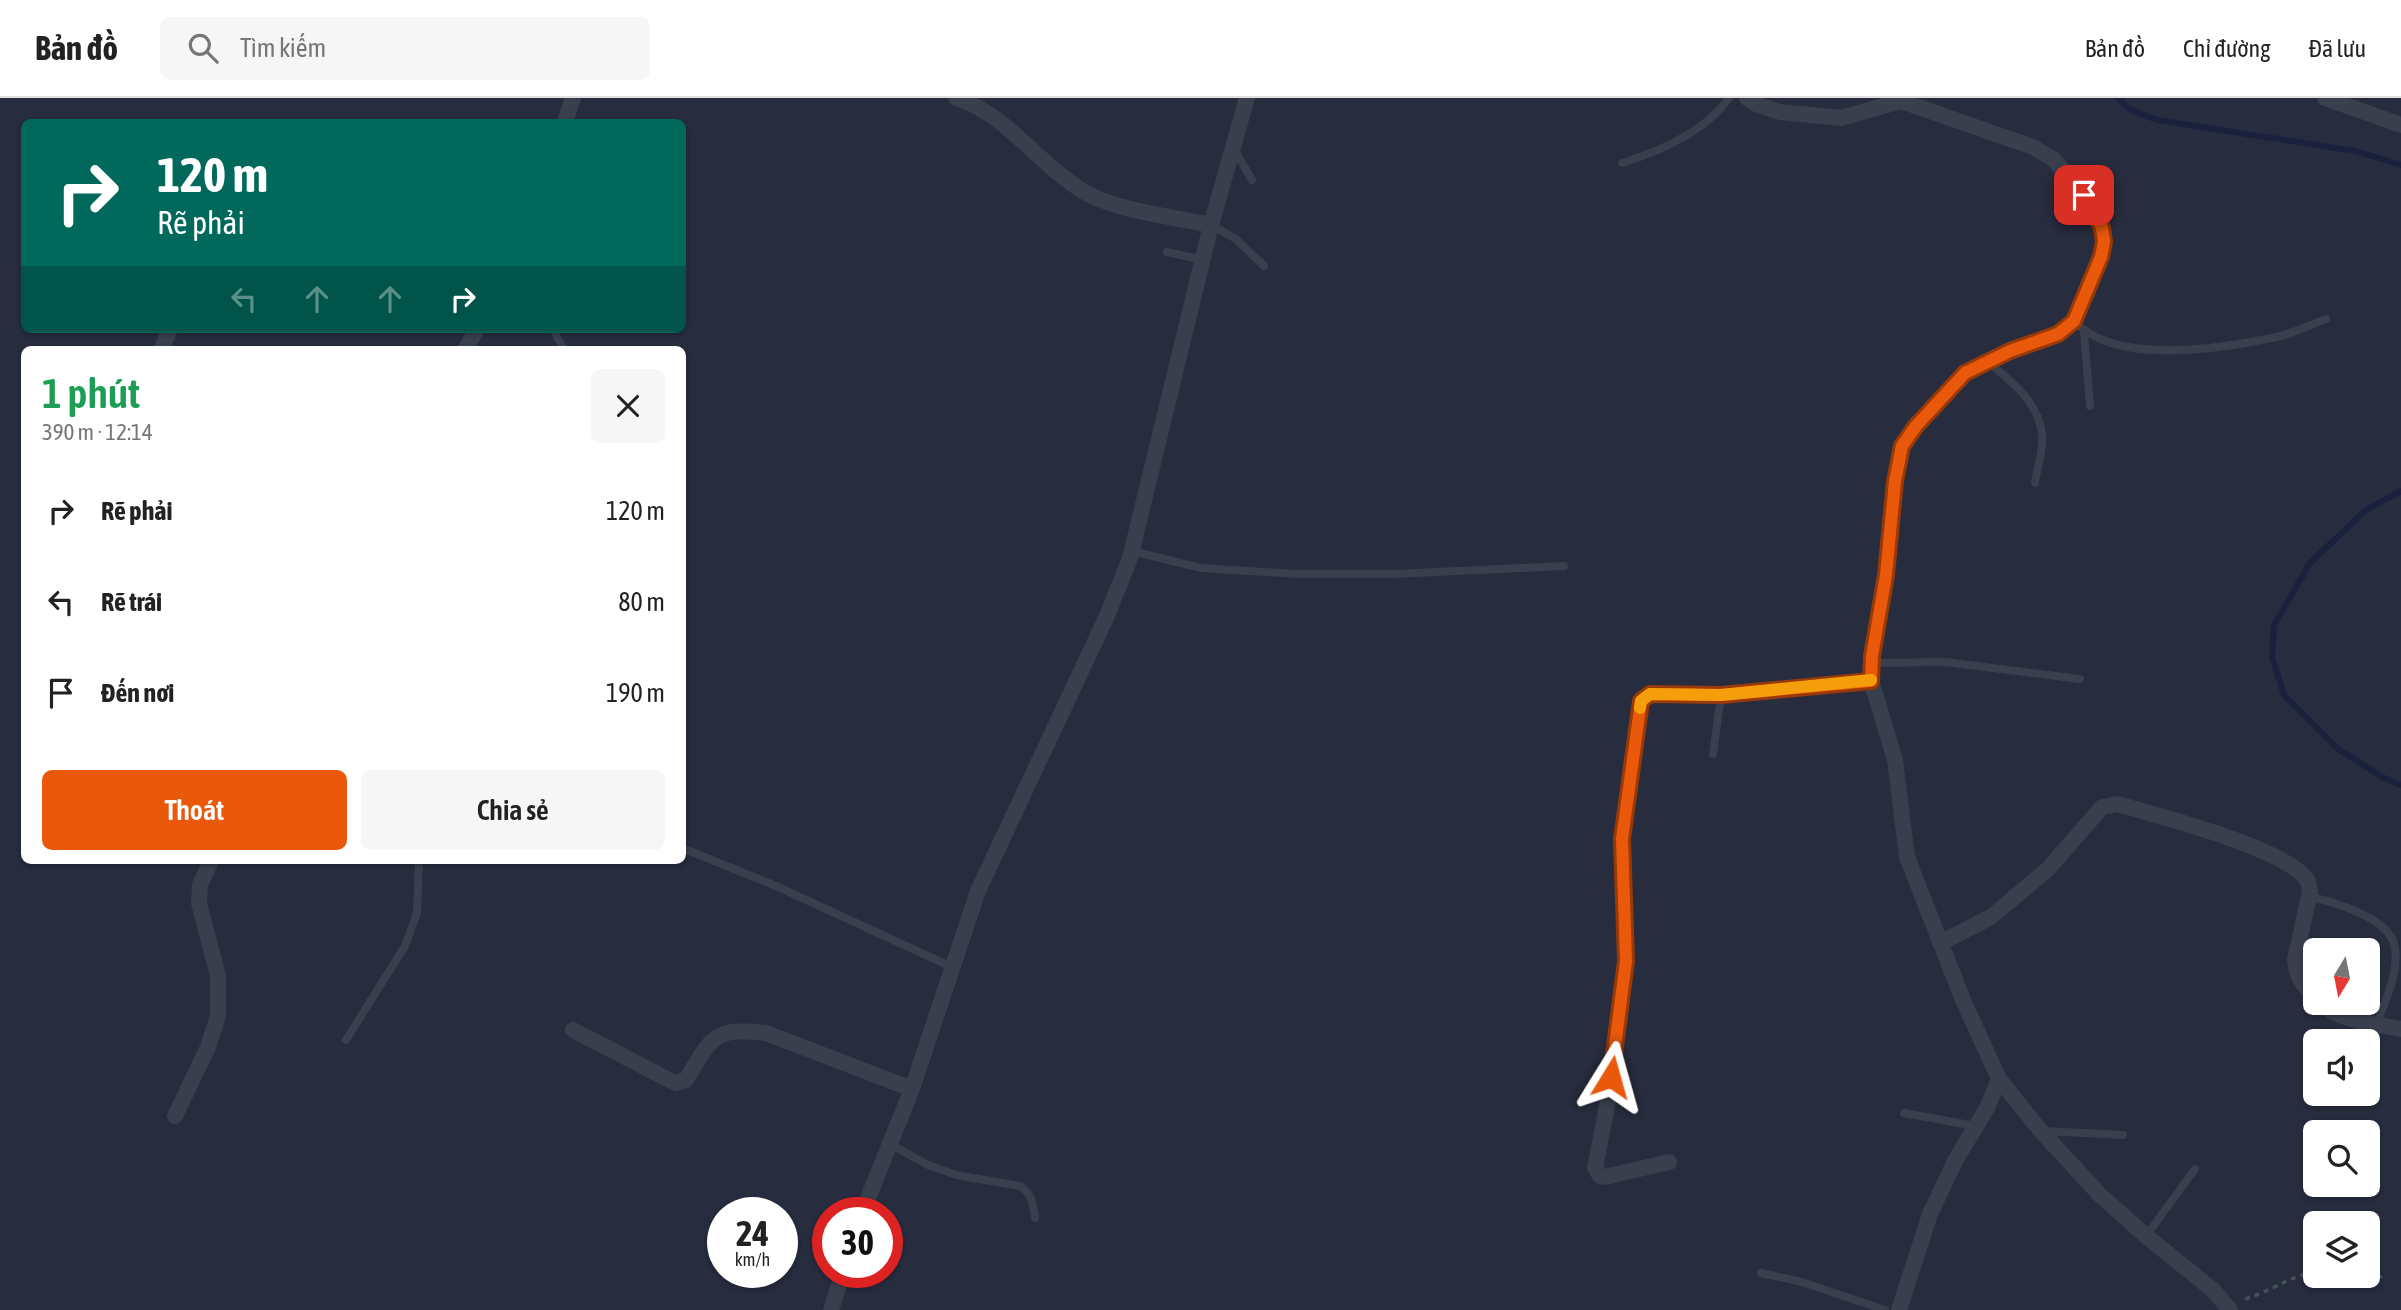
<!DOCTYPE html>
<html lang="vi">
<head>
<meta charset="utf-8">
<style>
	:root { --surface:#fff; --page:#f6f6f6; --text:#222; --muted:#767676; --line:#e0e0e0; --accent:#ea580c }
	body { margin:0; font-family:"Asap Condensed",sans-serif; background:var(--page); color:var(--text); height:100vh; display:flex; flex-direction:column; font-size:26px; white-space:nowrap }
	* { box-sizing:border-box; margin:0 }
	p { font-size:23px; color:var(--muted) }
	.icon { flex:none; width:38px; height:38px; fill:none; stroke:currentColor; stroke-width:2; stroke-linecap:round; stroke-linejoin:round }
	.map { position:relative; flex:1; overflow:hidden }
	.details { position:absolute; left:21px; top:248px; width:665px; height:518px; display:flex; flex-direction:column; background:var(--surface); border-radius:10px; box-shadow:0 2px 5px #0004 }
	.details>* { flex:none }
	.hud { position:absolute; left:21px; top:21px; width:665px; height:214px; border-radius:10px; box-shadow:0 2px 5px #0004; background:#00695c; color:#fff; overflow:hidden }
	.needle { width:46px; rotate:190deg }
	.fabs { position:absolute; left:2303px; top:840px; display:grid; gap:14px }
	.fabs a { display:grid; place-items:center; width:77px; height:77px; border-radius:10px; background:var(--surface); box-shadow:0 2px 5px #0004; font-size:35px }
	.speed { position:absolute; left:707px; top:1099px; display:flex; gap:14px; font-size:35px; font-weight:700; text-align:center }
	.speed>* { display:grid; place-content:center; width:91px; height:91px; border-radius:50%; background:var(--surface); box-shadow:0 2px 5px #0004; line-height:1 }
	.speed small { font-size:18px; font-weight:400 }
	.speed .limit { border:10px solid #d22; background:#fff; color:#111 }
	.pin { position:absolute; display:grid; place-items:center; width:60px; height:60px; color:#fff; margin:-30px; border-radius:14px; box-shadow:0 4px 10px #0006 }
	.me { position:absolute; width:77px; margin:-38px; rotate:8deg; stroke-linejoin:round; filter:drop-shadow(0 0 5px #0008) }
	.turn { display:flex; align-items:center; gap:24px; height:147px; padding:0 21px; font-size:32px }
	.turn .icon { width:91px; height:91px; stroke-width:2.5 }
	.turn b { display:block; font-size:49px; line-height:60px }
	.lanes { display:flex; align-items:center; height:66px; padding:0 21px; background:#0003; justify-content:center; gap:35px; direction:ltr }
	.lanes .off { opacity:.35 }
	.round { display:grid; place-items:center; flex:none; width:74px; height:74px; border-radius:10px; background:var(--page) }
	.summary { display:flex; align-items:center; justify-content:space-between; height:119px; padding:0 21px }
	h1 { font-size:42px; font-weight:600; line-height:52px; color:#1e9e55 }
	.button { display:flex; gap:14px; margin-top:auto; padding:14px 21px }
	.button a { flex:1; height:80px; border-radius:10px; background:var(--accent); color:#fff; font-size:28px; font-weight:600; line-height:80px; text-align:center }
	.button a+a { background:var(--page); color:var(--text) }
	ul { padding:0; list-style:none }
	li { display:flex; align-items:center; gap:21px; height:91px; padding:0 21px }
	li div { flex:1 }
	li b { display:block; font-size:26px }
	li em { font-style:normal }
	header { display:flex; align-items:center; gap:42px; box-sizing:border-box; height:98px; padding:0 35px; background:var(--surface); border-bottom:2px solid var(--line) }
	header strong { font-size:33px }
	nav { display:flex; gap:38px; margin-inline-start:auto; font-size:24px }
	.search { width:490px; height:63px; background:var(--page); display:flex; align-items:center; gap:18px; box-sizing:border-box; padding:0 24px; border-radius:10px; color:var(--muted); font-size:26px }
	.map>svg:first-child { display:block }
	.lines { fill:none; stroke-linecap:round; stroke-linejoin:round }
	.stream { stroke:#1a213c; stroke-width:6 }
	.path { stroke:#425157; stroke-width:3.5; stroke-dasharray:5 5; stroke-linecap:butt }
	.service { stroke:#3a3f4e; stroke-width:8 }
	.minor { stroke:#3a3f4e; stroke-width:16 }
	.route-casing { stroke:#983908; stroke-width:18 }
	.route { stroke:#ea580c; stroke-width:12 }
	.slow { stroke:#f59e0b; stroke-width:12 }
</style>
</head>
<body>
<header>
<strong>Bản đồ</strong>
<div class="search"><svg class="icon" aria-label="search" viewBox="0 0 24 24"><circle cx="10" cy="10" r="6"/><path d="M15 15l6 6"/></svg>Tìm kiếm</div>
<nav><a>Bản đồ</a><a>Chỉ đường</a><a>Đã lưu</a></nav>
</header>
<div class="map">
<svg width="2401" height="1212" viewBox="0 0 2401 1212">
	<rect width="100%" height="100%" fill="#272c3e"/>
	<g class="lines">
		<!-- stream -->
		<g class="stream">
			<polyline points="2118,0 2129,11 2157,22 2355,53 2401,67"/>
			<polyline points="2401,393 2366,412 2310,465 2274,527 2272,559 2284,597 2338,651 2384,680 2401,687"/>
		</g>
		<!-- path -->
		<g class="path">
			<polyline points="2368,1176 2387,1180"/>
			<path d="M 2245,1201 C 2269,1194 2289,1179 2315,1173"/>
		</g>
		<!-- service -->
		<g class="service">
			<polyline points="1234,51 1252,82"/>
			<path d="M 1622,65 C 1661,53 1705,34 1729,0"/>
			<polyline points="1211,127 1236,141 1264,168"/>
			<polyline points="1167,154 1203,162"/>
			<path d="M 2074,223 C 2116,269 2226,250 2281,238 C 2296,234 2312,226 2326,221"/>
			<polyline points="553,231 564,252"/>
			<polyline points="2084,234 2090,308"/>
			<path d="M 1987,263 C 2011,283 2038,303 2042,336 C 2044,351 2037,370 2035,385"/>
			<polyline points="1132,453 1201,470 1297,476 1394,476 1564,468"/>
			<polyline points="1872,565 1945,564 2080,581"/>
			<polyline points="1713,656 1721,598"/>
			<polyline points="682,750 776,788 954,870"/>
			<path d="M 2309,799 C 2332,803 2384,819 2393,843 C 2396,851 2396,861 2395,869 C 2393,889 2383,907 2377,926"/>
			<polyline points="346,942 405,848 417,815 419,763"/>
			<polyline points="1904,1015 1975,1028"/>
			<polyline points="2043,1033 2123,1037"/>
			<path d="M 890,1046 L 928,1067 L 956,1077 L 1020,1088 C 1032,1095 1033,1107 1035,1120"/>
			<polyline points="2146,1138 2195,1071"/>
			<polyline points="1761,1175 1802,1184 1885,1212"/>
		</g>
		<!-- minor -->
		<g class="minor">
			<path d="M 956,0 C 1008,17 1036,64 1081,92 C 1112,112 1173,119 1211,127"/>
			<polyline points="1747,0 1758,7 1780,14 1841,20 1901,3 2033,49 2053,61 2084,97 2102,130 2104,144 2101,159 2074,223 2058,236 2010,252 1965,276 1916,328 1902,348 1895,383 1886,477 1872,558 1871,582 1895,662 1907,759 1963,902 1999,981 2040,1032 2100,1097 2146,1138 2213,1192 2230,1212"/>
			<polyline points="2325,0 2401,27"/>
			<polyline points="565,24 573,0"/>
			<polyline points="161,252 170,231"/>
			<polyline points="465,252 477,231"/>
			<path d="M 1940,845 L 1991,819 L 2048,771 L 2102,709 L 2117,706 C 2160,718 2276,748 2304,778 C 2309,783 2309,787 2310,793 L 2295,862 C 2296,879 2304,888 2315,900"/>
			<path d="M 2320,905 C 2340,923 2375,926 2401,931"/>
			<path d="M 573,932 L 675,985 L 686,982 C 712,939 713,929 766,935 L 912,991"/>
			<polyline points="175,1018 208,949 218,918 218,878 199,805 200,787 211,763"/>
			<polyline points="1669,1064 1605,1079 1600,1078 1595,1070 1608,1003 1623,893 1626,863 1622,741 1641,603 1650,596 1721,598 1871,582"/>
			<polyline points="862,1115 912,991 978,793 1106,520 1130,460 1211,127 1247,0"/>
			<polyline points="831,1212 843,1174"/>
			<polyline points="1899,1212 1930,1116 1955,1063 1987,1010 1999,981"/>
		</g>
	</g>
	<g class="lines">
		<!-- route casing -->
		<g class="route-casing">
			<polyline id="route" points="1611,979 1626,863 1622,741 1641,603 1650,596 1721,597 1871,583 1872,558 1886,477 1895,383 1902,348 1916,328 1965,275 2010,253 2058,236 2074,223 2101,159 2104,144 2102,130 2084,97"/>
		</g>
		<!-- route -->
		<use href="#route" class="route"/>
		<!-- slow -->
		<polyline class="slow" points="1640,610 1641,603 1650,596 1721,597 1871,582"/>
	</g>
</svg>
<div class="fabs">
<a><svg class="needle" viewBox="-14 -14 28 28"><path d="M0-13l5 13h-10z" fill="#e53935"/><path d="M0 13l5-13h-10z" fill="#767676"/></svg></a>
<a><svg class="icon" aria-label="sound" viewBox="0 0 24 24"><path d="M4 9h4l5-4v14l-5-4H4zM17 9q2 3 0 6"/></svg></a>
<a><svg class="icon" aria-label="search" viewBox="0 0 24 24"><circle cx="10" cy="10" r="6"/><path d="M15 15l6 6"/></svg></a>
<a><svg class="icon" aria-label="layers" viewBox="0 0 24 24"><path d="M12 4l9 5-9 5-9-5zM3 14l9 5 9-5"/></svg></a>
</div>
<div class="speed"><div>24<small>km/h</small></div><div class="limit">30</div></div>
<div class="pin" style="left:2084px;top:97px;background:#d93025"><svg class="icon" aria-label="arrive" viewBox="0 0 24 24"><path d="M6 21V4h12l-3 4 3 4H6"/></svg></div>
<svg class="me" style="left:1611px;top:979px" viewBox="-20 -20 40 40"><path d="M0-17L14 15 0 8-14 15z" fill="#ea580c" stroke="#fff" stroke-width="4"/></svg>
<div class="hud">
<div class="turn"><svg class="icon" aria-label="right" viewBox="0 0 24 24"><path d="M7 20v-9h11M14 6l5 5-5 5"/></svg><div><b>120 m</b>Rẽ phải</div></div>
<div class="lanes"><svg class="icon off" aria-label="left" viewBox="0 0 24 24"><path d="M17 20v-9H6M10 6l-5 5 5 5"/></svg><svg class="icon off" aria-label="ahead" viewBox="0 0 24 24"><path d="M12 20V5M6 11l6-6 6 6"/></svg><svg class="icon off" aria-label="ahead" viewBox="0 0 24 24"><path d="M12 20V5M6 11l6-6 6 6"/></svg><svg class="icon" aria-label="right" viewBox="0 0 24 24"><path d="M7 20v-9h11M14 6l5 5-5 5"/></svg></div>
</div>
<section class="details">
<div class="summary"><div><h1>1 phút</h1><p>390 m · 12:14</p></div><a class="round"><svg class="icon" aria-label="close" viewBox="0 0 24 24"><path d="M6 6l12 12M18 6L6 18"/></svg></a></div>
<ul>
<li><svg class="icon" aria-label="right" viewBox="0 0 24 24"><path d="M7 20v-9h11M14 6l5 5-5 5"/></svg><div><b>Rẽ phải</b></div><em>120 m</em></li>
<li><svg class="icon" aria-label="left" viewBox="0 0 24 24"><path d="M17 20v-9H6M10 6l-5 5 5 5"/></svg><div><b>Rẽ trái</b></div><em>80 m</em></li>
<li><svg class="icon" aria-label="arrive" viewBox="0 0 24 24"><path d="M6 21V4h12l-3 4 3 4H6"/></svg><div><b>Đến nơi</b></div><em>190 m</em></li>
</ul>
<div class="button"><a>Thoát</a><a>Chia sẻ</a></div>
</section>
</div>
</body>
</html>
